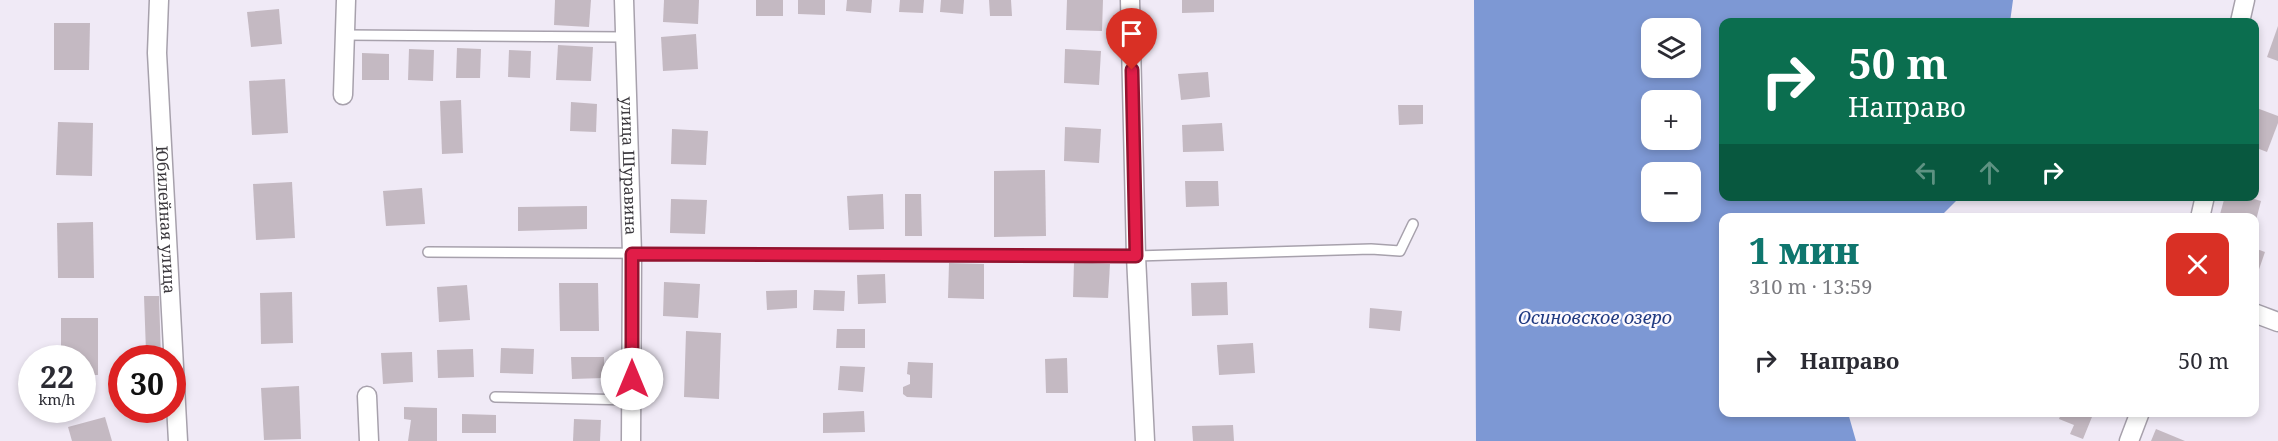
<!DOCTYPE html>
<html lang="ru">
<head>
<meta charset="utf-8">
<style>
	:root { --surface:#fff; --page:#f2f2f3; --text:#2b2b33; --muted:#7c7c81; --accent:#0f766e }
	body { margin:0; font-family:"Noto Serif",serif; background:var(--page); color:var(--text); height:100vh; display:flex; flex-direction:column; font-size:22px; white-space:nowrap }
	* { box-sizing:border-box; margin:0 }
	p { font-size:20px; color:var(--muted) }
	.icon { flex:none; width:33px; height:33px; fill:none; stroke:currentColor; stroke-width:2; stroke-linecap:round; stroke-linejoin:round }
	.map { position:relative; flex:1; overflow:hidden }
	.panel { position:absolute; left:1719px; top:213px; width:540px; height:204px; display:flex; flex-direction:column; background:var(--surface); border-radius:12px; box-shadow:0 3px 9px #0003 }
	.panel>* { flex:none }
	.top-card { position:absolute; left:1719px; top:18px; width:540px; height:183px; border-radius:12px; box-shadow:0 3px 9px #0003; background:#0b6e4f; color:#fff; overflow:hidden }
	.tools { position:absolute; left:1641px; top:18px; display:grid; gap:12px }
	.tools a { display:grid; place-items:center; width:60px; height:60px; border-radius:12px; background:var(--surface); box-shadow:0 3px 9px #0003; font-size:30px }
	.speed { position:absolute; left:18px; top:345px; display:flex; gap:12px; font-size:30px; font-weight:700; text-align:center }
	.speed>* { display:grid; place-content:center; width:78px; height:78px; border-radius:50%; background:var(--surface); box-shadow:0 3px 9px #0003; line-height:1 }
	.speed small { font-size:15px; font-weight:400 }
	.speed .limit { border:9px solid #d22; background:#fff; color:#111 }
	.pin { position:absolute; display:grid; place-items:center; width:51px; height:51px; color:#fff; margin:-62px -26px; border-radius:50% 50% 50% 0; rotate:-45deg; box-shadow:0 0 6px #0007 }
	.pin .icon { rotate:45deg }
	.me { position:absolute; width:66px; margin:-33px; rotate:0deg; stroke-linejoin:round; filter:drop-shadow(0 0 4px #0008) }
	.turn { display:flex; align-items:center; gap:21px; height:126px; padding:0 30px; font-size:27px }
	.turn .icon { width:78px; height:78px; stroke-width:2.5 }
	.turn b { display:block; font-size:42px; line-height:51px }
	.lanes { display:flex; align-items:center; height:57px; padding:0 30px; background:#0003; justify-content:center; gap:30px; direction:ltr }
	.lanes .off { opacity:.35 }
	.round { display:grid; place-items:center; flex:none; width:63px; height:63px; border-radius:12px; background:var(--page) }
	.head { display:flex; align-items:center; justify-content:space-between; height:102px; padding:0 30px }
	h1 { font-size:36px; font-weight:800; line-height:45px; color:var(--accent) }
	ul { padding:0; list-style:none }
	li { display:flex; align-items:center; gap:18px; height:90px; padding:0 30px }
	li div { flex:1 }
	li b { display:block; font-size:22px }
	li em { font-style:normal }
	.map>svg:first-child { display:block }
	.water { fill:#7d98d4; fill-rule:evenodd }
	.building { fill:#c4b9c2 }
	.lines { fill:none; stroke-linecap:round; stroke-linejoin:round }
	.service-casing { stroke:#a7a1ac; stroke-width:12 }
	.minor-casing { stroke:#a7a1ac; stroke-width:21 }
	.service { stroke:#fff; stroke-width:9 }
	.minor { stroke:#fff; stroke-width:18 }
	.route-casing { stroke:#92132f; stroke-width:15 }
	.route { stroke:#e11d48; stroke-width:10 }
	.labels { text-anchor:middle; stroke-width:5; stroke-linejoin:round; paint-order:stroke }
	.street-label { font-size:16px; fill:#3c393e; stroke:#fcf9fe }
	.water-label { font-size:18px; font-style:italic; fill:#203a81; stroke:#fcf9fe }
</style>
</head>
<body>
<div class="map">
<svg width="2278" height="441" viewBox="0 0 2278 441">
	<rect width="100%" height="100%" fill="#f0eaf6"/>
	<!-- water -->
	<path class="water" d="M 1474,0 L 2013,0 L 2010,22 L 1724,22 L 1724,196 L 1960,197 L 1940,217 L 1724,218 L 1724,412 L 1848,413 L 1856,441 L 1476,441 ZM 1652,28 L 1690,28 L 1690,68 L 1652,68 ZM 1652,100 L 1690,100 L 1690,140 L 1652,140 ZM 1652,172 L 1690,172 L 1690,212 L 1652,212 Z"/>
	<!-- building -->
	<g class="building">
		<polygon points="555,0 591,0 589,27 554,25"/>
		<polygon points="664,0 699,0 698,24 663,22"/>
		<rect x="756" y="0" width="27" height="16"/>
		<polygon points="798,0 825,0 825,15 798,14"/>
		<polygon points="847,0 872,0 871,13 846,11"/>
		<polygon points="900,0 924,0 923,13 899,12"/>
		<polygon points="941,0 964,0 963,14 940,12"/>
		<polygon points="989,0 1011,0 1012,16 990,16"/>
		<polygon points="1067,0 1103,0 1102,31 1066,30"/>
		<polygon points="1182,0 1214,0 1214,12 1182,13"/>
		<polygon points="279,9 282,44 251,47 247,12"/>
		<polygon points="54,23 90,23 89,70 54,70"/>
		<polygon points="2278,26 2278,61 2267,57"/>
		<polygon points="696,34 698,69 663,71 661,37"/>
		<polygon points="558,45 593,47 591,81 556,80"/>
		<polygon points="457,48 481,49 480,78 456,78"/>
		<polygon points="409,49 434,50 433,81 408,80"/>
		<polygon points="1065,49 1101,51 1099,85 1064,83"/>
		<polygon points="509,50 531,51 530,78 508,77"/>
		<polygon points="362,53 389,54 389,80 362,80"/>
		<polygon points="1208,72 1210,97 1181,100 1178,74"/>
		<polygon points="285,79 288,133 252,135 249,81"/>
		<polygon points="461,100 463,153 442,154 440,101"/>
		<polygon points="571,102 597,104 596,132 570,131"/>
		<polygon points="1398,105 1423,105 1423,124 1399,125"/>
		<polygon points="2254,107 2278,116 2278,123 2267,152 2254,147"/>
		<polygon points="58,122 93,123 92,176 56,175"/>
		<polygon points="1222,123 1224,151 1183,152 1182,125"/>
		<polygon points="1065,127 1101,129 1099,163 1064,161"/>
		<polygon points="672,129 708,131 706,165 671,164"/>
		<polygon points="1045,170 1046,236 994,237 994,171"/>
		<polygon points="1185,181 1218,181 1219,206 1186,207"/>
		<polygon points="292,182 295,238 256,240 253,184"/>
		<polygon points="422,188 425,224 386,226 383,191"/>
		<polygon points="883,194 884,229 849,230 847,196"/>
		<polygon points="905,194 921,194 922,236 905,236"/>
		<polygon points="2225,196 2244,196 2261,201 2255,224 2254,218 2219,218"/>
		<polygon points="671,199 707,200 705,234 670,233"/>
		<polygon points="587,206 587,229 518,231 518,207"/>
		<polygon points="93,222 94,278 58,278 57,223"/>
		<polygon points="2254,248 2265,252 2255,281 2254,281"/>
		<polygon points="1074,262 1110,264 1108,298 1073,297"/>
		<polygon points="949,263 984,264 984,299 948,298"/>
		<polygon points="885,274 886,303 858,304 857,275"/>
		<polygon points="664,282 700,284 698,318 663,316"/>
		<polygon points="1227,282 1228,315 1192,316 1191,283"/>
		<polygon points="559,283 598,283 599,331 560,331"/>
		<polygon points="467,285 470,320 439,322 437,287"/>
		<polygon points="797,290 797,308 767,310 766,291"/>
		<polygon points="814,290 845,291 844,311 813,310"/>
		<polygon points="292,292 293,343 261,344 260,293"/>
		<polygon points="144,296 159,296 161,358 141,358 141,352 146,352"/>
		<polygon points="1370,308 1402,311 1400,331 1369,328"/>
		<polygon points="61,318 98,318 98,375 82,375 82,358 61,358"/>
		<polygon points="837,329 865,329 865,348 836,348"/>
		<polygon points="686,331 721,333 719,399 684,397"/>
		<polygon points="1253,343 1255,373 1219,375 1217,345"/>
		<polygon points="501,348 534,349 533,374 500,373"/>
		<polygon points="473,349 474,377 438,378 437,350"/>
		<polygon points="412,352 413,382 383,384 381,353"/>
		<polygon points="571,357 604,357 604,378 572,379"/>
		<polygon points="1067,358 1068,393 1046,393 1045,359"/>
		<polygon points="908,362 933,363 932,398 907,397 903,394 903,387 910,384 910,375 907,374"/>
		<polygon points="840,366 865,367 863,392 838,390"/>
		<polygon points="299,386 301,439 264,440 261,388"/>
		<polygon points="404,407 437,408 437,441 408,441 411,420 404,419"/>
		<polygon points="864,411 865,432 823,433 823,413"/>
		<polygon points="2062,412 2094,412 2083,439 2070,434 2074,425 2059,419"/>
		<polygon points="462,414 496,415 496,433 462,433"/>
		<polygon points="105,417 112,441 72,441 68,427"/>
		<polygon points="574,419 601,420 600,441 573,441"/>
		<polygon points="1233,425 1234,441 1193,441 1192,426"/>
		<polygon points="2156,429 2185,441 2151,441"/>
	</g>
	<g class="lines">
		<!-- service casing -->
		<g class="service-casing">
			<g id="service">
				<polyline points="345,35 625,37"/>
				<polyline points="428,252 1136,256 1371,249 1400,251 1413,224"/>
				<polyline points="495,397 632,400"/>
			</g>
		</g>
		<!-- minor casing -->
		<g class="minor-casing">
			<g id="minor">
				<path id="s1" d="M 159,0 L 157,53 L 178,441"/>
				<path id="s2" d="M 624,0 L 632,254 L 631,441"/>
				<polyline points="1130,0 1136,256 1145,441"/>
				<polyline points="2240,22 2245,0"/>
				<polyline points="343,95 346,0"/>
				<polyline points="2200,218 2205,196"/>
				<polyline points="2254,313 2278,322"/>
				<polyline points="367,396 369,441"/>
				<polyline points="2129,441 2140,412"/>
			</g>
		</g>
		<!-- service -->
		<use href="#service" class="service"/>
		<!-- minor -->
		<use href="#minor" class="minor"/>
	</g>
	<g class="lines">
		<!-- route casing -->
		<g class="route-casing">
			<polyline id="route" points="632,379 632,254 1136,256 1132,70"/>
		</g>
		<!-- route -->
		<use href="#route" class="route"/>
	</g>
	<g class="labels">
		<!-- street labels -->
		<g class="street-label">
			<text dy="6" stroke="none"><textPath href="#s2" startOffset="166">улица Шуравина</textPath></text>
			<text dy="6" stroke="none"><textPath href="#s1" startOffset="220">Юбилейная улица</textPath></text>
		</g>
		<!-- water labels -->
		<g class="water-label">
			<text x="1595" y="324">Осиновское озеро</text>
		</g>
	</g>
</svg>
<div class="tools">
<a><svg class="icon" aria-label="layers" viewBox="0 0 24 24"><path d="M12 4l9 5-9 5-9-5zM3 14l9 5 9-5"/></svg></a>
<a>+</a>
<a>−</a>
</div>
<div class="speed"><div>22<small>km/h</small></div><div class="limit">30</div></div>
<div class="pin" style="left:1132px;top:70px;background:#d93025"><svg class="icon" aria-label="arrive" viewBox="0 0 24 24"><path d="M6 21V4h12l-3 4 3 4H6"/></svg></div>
<svg class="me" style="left:632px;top:379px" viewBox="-20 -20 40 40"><circle r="19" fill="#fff"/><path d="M0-13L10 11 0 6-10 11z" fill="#e11d48"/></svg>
<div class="top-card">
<div class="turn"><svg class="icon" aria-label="right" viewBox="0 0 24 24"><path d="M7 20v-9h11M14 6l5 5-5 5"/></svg><div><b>50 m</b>Направо</div></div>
<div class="lanes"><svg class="icon off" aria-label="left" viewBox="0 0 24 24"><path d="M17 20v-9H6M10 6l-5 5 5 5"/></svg><svg class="icon off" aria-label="ahead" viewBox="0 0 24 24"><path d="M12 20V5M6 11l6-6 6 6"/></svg><svg class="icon" aria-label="right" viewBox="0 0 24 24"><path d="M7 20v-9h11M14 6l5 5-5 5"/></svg></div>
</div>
<section class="panel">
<div class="head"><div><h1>1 мин</h1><p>310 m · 13:59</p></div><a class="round" style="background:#d93025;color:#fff"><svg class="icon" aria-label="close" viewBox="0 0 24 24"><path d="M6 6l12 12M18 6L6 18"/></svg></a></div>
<ul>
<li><svg class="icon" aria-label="right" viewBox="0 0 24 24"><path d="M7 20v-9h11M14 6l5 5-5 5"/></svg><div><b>Направо</b></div><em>50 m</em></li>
</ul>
</section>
</div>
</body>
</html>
